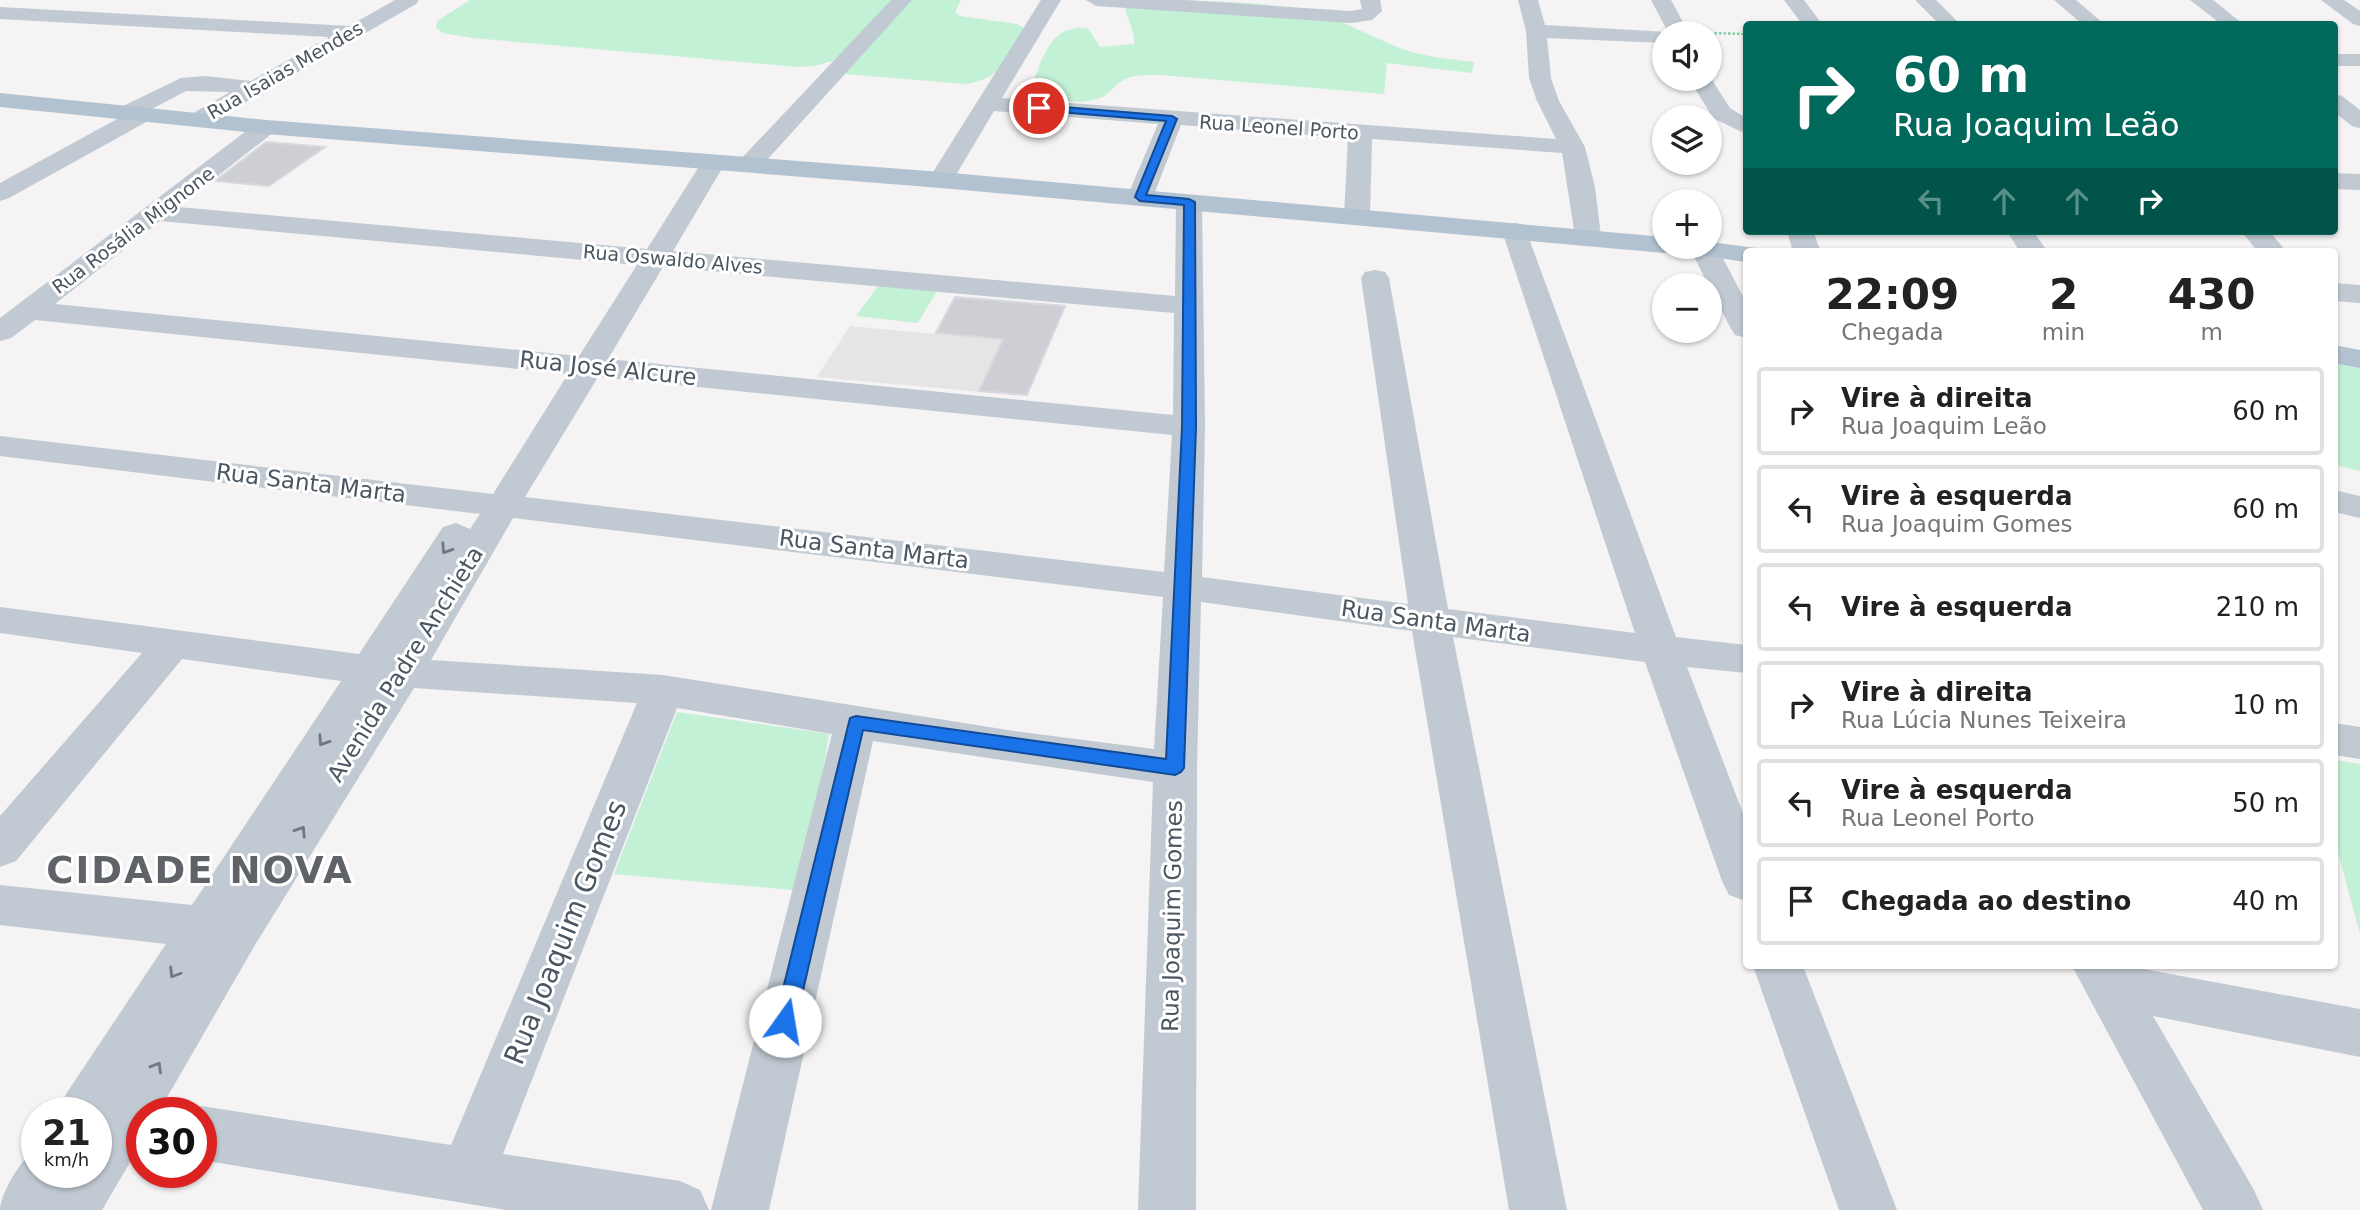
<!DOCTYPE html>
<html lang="pt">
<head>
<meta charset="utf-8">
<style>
	:root { --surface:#fff; --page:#f2f2f2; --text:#222; --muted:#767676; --line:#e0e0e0 }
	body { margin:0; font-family:"DejaVu Sans",sans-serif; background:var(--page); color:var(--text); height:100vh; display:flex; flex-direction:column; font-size:26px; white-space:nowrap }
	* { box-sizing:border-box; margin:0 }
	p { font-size:23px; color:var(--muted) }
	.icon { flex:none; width:38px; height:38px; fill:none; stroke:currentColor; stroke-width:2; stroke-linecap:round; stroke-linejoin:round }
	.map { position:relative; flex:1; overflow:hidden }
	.details { position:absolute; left:1743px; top:248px; width:595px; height:721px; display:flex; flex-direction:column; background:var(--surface); border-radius:7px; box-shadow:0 2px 5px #0004 }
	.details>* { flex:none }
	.hud { position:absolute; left:1743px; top:21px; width:595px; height:214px; border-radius:7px; box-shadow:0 2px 5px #0004; background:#00695c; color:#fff; overflow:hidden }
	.fabs { position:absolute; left:1652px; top:21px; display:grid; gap:14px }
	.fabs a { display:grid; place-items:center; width:70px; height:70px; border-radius:50%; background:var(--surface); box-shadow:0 2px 5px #0004; font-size:35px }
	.speed { position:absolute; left:21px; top:1097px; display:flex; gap:14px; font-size:35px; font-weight:700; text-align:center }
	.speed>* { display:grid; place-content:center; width:91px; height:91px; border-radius:50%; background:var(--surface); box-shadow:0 2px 5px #0004; line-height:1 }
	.speed small { font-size:18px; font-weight:400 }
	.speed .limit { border:10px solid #d22; background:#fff; color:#111 }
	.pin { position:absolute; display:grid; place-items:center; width:60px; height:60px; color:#fff; margin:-30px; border:4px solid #fff; border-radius:50%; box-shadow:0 2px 7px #0007 }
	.me { position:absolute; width:77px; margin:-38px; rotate:13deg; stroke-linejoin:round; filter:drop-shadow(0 0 5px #0008) }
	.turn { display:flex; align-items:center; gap:24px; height:147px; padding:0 35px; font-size:32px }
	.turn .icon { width:91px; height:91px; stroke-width:2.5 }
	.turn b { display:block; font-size:49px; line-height:60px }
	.lanes { display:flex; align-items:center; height:66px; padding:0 35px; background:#0003; justify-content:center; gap:35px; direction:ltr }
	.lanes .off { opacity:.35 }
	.eta { display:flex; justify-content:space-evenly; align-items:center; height:119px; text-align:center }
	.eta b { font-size:42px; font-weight:800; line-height:49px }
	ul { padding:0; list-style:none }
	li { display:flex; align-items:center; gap:21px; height:88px; margin:0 14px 10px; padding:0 21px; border:4px solid var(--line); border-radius:7px }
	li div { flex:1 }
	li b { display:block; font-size:26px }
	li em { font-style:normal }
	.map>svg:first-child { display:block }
	.education { fill:#e6e4e5 }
	.green { fill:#c3f1d5 }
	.building { fill:#cdcfd5; stroke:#d7d9de; stroke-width:2 }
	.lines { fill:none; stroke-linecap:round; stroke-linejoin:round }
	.path { stroke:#7ad0a6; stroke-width:2.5; stroke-dasharray:2.5 2; stroke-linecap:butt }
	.minor { fill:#c1cad2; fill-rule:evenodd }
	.major { fill:#b3c2d1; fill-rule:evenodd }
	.oneway { stroke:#6e7983 }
	.route { fill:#1a73e8; stroke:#114b97; stroke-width:2 }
	.labels { text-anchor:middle; stroke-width:6; stroke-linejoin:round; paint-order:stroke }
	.far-street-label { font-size:19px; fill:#4a5661; stroke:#fff }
	.street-label { font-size:23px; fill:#4a5661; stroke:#fff }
	.near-street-label { font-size:28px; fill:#4a5661; stroke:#fff }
	.near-district-label { font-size:37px; font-weight:bold; letter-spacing:2px; fill:#5f6368; stroke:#fff }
</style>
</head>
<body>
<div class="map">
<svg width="2360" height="1210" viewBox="0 0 2360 1210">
	<rect width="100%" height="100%" fill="#f5f3f3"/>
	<!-- education -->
	<polygon class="education" points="955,297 1066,306 1027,396 817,377 850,326 934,334"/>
	<!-- green -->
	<g class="green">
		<polygon points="470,0 895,0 837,60 814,66 797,67 473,38 443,33 436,28 437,21"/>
		<path d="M 909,0 L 961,0 L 955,12 L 960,16 L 1017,24 L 1026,29 C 1007,57 1002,79 966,84 L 846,74 L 845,70 Z"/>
		<path d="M 1124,0 C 1185,0 1251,0 1311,11 C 1342,20 1370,36 1400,48 C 1423,57 1449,59 1474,62 L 1472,73 L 1387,63 L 1384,94 L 1160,75 C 1147,75 1133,74 1122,81 C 1114,85 1109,95 1100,98 C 1078,106 1050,100 1031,88 C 1043,57 1050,24 1088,28 L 1100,47 L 1134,44 C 1136,31 1124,15 1124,0 Z"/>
		<polygon points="881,282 938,289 918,323 856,316"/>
		<polygon points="2334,361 2360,366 2360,471 2335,465"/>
		<polygon points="677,712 829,734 803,891 614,874"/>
		<polygon points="2335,760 2360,764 2360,934 2335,841"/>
	</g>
	<!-- building -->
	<g class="building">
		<polygon points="266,142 325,147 269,186 215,181"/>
		<polygon points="955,297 1065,306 1027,395 979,391 1003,339 936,333"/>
	</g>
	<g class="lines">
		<!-- path -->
		<polyline class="path" points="1710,33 1746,34"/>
		<!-- minor -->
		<g class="minor">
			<polygon points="395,0 419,0 416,4 206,125 190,125 186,120 190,115 230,92 186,91 150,110 154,115 150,120 9,198 0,201 0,183 117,119 113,114 117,109 181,78 205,76 251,81 329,37 0,19 0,7 349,26"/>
			<polygon points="891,0 912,0 758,170 749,172 740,170 737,165 740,160"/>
			<polygon points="1041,0 1061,0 1002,98 1556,139 1537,101 1529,78 1526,31 1518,0 1538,0 1545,25 1668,32 1651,0 1671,0 1689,33 1664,33 1664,43 1547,38 1551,78 1559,101 1585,147 1595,187 1601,236 1598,242 1588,244 1578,242 1575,236 1562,153 1372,139 1370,216 1366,222 1357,224 1348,222 1344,216 1348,138 1181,125 1153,197 1149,202 1140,205 1131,202 1127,197 1158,124 994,111 950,185 941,188 932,185 928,180"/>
			<polygon points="1086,0 1185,0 1351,11 1362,9 1360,0 1380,0 1382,11 1372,20 1351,23 1096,6"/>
			<polygon points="1784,0 1804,0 1822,24 1802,24"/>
			<polygon points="1915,0 1936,0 1960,24 1939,24"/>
			<polygon points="2054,0 2076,0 2104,24 2082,24"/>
			<polygon points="2190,0 2213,0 2243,24 2221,24"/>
			<polygon points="2321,0 2344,0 2360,11 2360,26 2353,24"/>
			<rect x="2334" y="54" width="26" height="12"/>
			<polygon points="1710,77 1730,108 1746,118 1746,134 1713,118 1689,79"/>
			<polygon points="2334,94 2342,96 2360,110 2360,128 2352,126 2334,112"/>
			<path d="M 266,120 L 274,122 L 278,127 L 274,132 L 178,207 L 647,249 L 705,157 L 714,155 L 723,157 L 726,162 L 673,251 L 1175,296 L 1176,203 L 1180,198 L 1189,195 L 1198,198 L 1202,203 L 1205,427 L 1202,577 L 1408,604 L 1361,278 L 1365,272 L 1375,270 L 1385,272 L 1389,278 L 1448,609 L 1635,633 L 1502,231 L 1506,225 L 1515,223 L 1524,225 L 1676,637 L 1746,645 L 1746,673 L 1687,667 L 1746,821 L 1746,901 L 1729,895 L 1722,881 L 1645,662 L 1453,637 L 1567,1210 L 1509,1210 L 1412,631 L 1201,602 L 1197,768 L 1196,1210 L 1138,1210 L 1153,782 L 873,741 L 769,1210 L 711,1210 L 832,734 L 677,708 L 503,1154 L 680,1181 L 700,1190 L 709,1210 L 506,1210 L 201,1160 L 201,1113 L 184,1113 L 201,1106 L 451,1145 L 637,703 L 414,688 L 255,945 L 158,1113 L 142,1113 L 142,1142 L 102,1210 L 0,1210 C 0,1194 23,1155 37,1149 L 37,1172 L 96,1172 L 96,1113 L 58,1113 L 66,1094 L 166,944 L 0,925 L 0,885 L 192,905 L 341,681 L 182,659 L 16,861 L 0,867 L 0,816 L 142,653 L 0,633 L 0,607 L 359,654 L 443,527 L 456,523 L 470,529 L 480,514 L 0,456 L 0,436 L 493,494 L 568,374 L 35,320 L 11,338 L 0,341 L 0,318 L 258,122 ZM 160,221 L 637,265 L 579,356 L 55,304 ZM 663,267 L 1174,313 L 1173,415 L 608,359 ZM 598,377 L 1172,435 L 1164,572 L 525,497 ZM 513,518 L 1163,597 L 1154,749 L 1014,731 L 663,675 L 431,660 Z"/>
			<polygon points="2334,173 2360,174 2360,190 2334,189"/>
			<polygon points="1787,231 1813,231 1821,252 1793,252"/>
			<polygon points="2007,231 2033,231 2048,252 2020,252"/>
			<polygon points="2241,231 2269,231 2287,252 2258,252"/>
			<polygon points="1710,242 1718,249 1746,302 1746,338 1735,335 1731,329 1690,249 1710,247"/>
			<polygon points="2334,283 2360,285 2360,303 2334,301"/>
			<polygon points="2334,490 2360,496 2360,518 2334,512"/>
			<polygon points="2334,723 2360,727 2360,759 2334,755"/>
			<polygon points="1753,966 1803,966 1897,1210 1839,1210"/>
			<polygon points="2072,966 2127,966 2360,1009 2360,1057 2153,1016 2254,1190 2263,1210 2203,1210"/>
		</g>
		<!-- major -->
		<g class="major">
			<path d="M 0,93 L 266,120 L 941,172 L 1664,237 L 1664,247 L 1710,247 L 1710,242 L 1756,248 L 1758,252 L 1746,252 L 1746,262 C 1729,260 1675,250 1664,253 L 941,188 L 266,134 L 0,107 Z"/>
			<polygon points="2334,345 2360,350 2360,368 2334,363"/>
		</g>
	</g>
	<!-- one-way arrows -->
	<defs><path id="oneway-chevron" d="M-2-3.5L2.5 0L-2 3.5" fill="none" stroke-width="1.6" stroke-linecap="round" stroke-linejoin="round" transform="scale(1.75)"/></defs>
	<g class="oneway">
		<use href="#oneway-chevron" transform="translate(446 549) rotate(123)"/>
		<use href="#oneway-chevron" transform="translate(323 741) rotate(123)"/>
		<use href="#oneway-chevron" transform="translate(301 831) rotate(-57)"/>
		<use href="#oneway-chevron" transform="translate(174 973) rotate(122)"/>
		<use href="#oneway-chevron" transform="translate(157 1067) rotate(-59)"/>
	</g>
	<!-- route -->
	<polygon class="route" points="1039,105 1172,116 1177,119 1146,195 1189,199 1195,202 1196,427 1184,768 1181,772 1175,775 863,730 796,1021 793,1027 785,1030 778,1027 775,1021 850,718 856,716 1166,759 1182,427 1184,205 1140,201 1135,197 1166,121 1036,110 1036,106"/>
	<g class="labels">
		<!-- far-street labels -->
		<g class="far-street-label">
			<text transform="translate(285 70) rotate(-30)" y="7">Rua Isaias Mendes</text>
			<text transform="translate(1279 127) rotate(4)" y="7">Rua Leonel Porto</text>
			<text transform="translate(133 230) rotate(-37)" y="7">Rua Rosália Mignone</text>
			<text transform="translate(673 259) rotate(5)" y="7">Rua Oswaldo Alves</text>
		</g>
		<!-- street labels -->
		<g class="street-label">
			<text transform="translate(608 368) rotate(6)" y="8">Rua José Alcure</text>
			<text transform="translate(311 483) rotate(7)" y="8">Rua Santa Marta</text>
			<text transform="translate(874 549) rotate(7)" y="8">Rua Santa Marta</text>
			<text transform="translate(1436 621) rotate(8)" y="8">Rua Santa Marta</text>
			<text transform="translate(405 664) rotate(-58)" y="8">Avenida Padre Anchieta</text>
			<text transform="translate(1172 916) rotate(-89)" y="8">Rua Joaquim Gomes</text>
		</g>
		<!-- near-street labels -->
		<g class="near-street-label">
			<text transform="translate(565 932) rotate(-68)" y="10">Rua Joaquim Gomes</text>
		</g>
		<!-- near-district labels -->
		<g class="near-district-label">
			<text x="200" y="883">CIDADE NOVA</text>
		</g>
	</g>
</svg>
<div class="fabs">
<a><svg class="icon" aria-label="sound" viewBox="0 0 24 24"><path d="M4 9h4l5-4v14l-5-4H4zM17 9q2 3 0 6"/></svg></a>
<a><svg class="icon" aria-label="layers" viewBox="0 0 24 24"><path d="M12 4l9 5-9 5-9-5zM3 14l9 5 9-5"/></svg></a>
<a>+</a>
<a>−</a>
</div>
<div class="speed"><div>21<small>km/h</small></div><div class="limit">30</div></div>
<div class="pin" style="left:1039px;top:108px;background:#d93025"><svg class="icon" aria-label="arrive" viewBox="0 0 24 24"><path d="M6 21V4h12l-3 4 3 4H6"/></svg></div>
<svg class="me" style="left:785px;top:1021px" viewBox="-20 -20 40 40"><circle r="19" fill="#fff"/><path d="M0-13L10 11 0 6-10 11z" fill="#1a73e8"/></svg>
<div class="hud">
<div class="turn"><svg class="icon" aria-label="right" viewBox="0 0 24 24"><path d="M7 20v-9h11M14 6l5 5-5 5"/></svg><div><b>60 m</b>Rua Joaquim Leão</div></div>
<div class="lanes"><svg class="icon off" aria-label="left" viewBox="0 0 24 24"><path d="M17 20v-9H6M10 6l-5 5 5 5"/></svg><svg class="icon off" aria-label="ahead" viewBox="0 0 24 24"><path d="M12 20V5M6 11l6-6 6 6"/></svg><svg class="icon off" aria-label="ahead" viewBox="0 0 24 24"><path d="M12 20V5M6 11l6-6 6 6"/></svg><svg class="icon" aria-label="right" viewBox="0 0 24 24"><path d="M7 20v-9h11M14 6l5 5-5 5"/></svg></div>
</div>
<section class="details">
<div class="eta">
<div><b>22:09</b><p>Chegada</p></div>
<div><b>2</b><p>min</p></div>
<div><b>430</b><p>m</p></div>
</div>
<ul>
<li><svg class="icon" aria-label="right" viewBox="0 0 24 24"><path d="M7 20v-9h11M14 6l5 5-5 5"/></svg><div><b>Vire à direita</b><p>Rua Joaquim Leão</p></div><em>60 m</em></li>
<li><svg class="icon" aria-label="left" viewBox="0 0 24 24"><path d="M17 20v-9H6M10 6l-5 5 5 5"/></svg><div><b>Vire à esquerda</b><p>Rua Joaquim Gomes</p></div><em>60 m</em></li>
<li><svg class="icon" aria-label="left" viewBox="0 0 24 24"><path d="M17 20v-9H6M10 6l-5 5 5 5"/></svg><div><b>Vire à esquerda</b></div><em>210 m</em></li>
<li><svg class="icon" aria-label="right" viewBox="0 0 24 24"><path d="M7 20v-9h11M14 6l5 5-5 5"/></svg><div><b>Vire à direita</b><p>Rua Lúcia Nunes Teixeira</p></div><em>10 m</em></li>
<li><svg class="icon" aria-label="left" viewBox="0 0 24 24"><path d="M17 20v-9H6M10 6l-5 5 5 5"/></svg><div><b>Vire à esquerda</b><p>Rua Leonel Porto</p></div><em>50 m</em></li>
<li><svg class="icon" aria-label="arrive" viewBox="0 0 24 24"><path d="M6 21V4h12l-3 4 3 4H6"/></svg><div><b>Chegada ao destino</b></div><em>40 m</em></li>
</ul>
</section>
</div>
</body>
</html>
